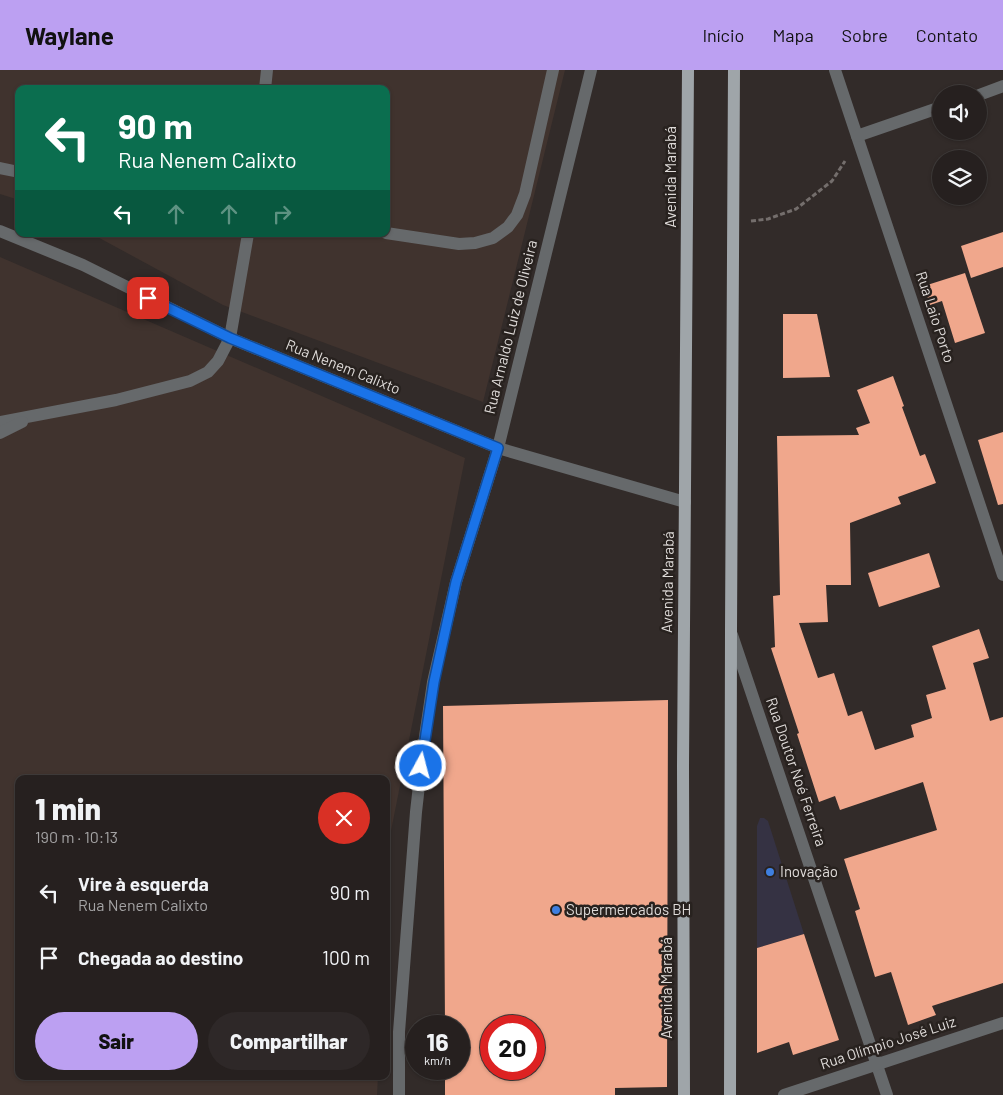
<!DOCTYPE html>
<html lang="pt">
<head>
<meta charset="utf-8">
<style>
	:root { --surface:#26201f; --page:#2e2828; --text:#f1f3f6; --muted:#a4a3a4; --line:#423e3d; --accent:#bca0f2 }
	body { margin:0; font-family:Barlow,sans-serif; background:var(--page); color:var(--text); height:100vh; display:flex; flex-direction:column; font-size:19px; white-space:nowrap }
	* { box-sizing:border-box; margin:0 }
	p { font-size:16px; color:var(--muted) }
	.icon { flex:none; width:28px; height:28px; fill:none; stroke:currentColor; stroke-width:2; stroke-linecap:round; stroke-linejoin:round }
	.map { position:relative; flex:1; overflow:hidden }
	.drawer { position:absolute; left:15px; top:705px; width:375px; height:305px; display:flex; flex-direction:column; background:var(--surface); border-radius:10px; box-shadow:0 1px 4px #0004,0 0 0 1px var(--line) }
	.drawer>* { flex:none }
	.banner { position:absolute; left:15px; top:15px; width:375px; height:152px; border-radius:10px; box-shadow:0 1px 4px #0004,0 0 0 1px var(--line); background:#0b6e4f; color:#fff; overflow:hidden }
	.controls { position:absolute; left:932px; top:15px; display:grid; gap:10px }
	.controls a { display:grid; place-items:center; width:55px; height:55px; border-radius:50%; background:var(--surface); box-shadow:0 1px 4px #0004,0 0 0 1px var(--line); font-size:25px }
	.speed { position:absolute; left:405px; top:945px; display:flex; gap:10px; font-size:25px; font-weight:700; text-align:center }
	.speed>* { display:grid; place-content:center; width:65px; height:65px; border-radius:50%; background:var(--surface); box-shadow:0 1px 4px #0004,0 0 0 1px var(--line); line-height:1 }
	.speed small { font-size:12px; font-weight:400 }
	.speed .limit { border:8px solid #d22; background:#fff; color:#111 }
	.pin { position:absolute; display:grid; place-items:center; width:42px; height:42px; color:#fff; margin:-21px; border-radius:10px; box-shadow:0 2px 8px #0006 }
	.me { position:absolute; width:55px; margin:-28px; rotate:7deg; stroke-linejoin:round; filter:drop-shadow(0 0 4px #0008) }
	.turn { display:flex; align-items:center; gap:18px; height:105px; padding:0 20px; font-size:22px }
	.turn .icon { width:65px; height:65px; stroke-width:2.5 }
	.turn b { display:block; font-size:35px; line-height:42px }
	.lanes { display:flex; align-items:center; height:48px; padding:0 20px; background:#0003; justify-content:center; gap:25px; direction:ltr }
	.lanes .off { opacity:.35 }
	.round { display:grid; place-items:center; flex:none; width:52px; height:52px; border-radius:26px; background:var(--page) }
	.summary { display:flex; align-items:center; justify-content:space-between; height:85px; padding:0 20px }
	h1 { font-size:30px; font-weight:800; line-height:38px }
	.button { display:flex; gap:10px; margin-top:auto; padding:10px 20px }
	.button a { flex:1; height:58px; border-radius:30px; background:var(--accent); color:#111; font-size:20px; font-weight:800; line-height:58px; text-align:center }
	.button a+a { background:var(--page); color:var(--text) }
	ul { padding:0; list-style:none }
	li { display:flex; align-items:center; gap:15px; height:65px; padding:0 20px }
	li div { flex:1 }
	li b { display:block; font-size:19px }
	li em { font-style:normal }
	header { display:flex; align-items:center; gap:30px; box-sizing:border-box; height:70px; padding:0 25px; background:var(--accent); color:#111 }
	header strong { font-size:24px }
	nav { display:flex; gap:28px; margin-inline-start:auto; font-size:18px }
	.map>svg:first-child { display:block }
	.commercial { fill:#353243 }
	.built { fill:#40332e }
	.building { fill:#f0a78c; fill-rule:evenodd }
	.lines { fill:none; stroke-linecap:round; stroke-linejoin:round }
	.path { stroke:#746e6c; stroke-width:3; stroke-dasharray:5 2.5; stroke-linecap:butt }
	.minor { stroke:#66696b; stroke-width:12 }
	.major { stroke:#9fa5a9; stroke-width:12 }
	.route-casing { stroke:#114b97; stroke-width:12 }
	.route { stroke:#1a73e8; stroke-width:9 }
	.shop-dot { fill:#3f7fe0; stroke:#28221f; stroke-width:2 }
	.labels { text-anchor:middle; stroke-width:5; stroke-linejoin:round; paint-order:stroke }
	.street-label { font-size:15px; fill:#dfdbd9; stroke:#28221f }
	.poi-label { font-size:15px; fill:#dfdbd9; stroke:#28221f; text-anchor:start }
</style>
</head>
<body>
<header>
<strong>Waylane</strong>
<nav><a>Início</a><a>Mapa</a><a>Sobre</a><a>Contato</a></nav>
</header>
<div class="map">
<svg width="1003" height="1025" viewBox="0 0 1003 1025">
	<rect width="100%" height="100%" fill="#322b29"/>
	<!-- commercial -->
	<polygon class="commercial" points="760,748 764,748 768,751 804,864 757,878 757,756"/>
	<!-- built -->
	<g class="built">
		<polygon points="0,0 565,0 483,332 223,235 92,164 386,164 386,19 19,19 19,130 0,124"/>
		<polygon points="0,187 465,388 389,771 386,822 386,709 19,709 19,1006 378,1006 377,1025 0,1025"/>
	</g>
	<!-- building -->
	<g class="building">
		<polygon points="1003,162 1003,197 971,208 961,176"/>
		<polygon points="965,203 985,263 955,273 942,231 930,235 924,216"/>
		<polygon points="783,244 817,244 830,307 783,308"/>
		<polygon points="893,306 904,336 902,337 920,386 925,384 936,413 898,427 901,434 850,453 851,515 826,515 828,552 799,553 818,608 834,603 848,646 862,641 875,680 914,667 911,655 932,648 926,625 946,619 932,576 979,559 989,588 973,593 990,651 1003,647 1003,913 932,936 936,945 908,955 891,902 875,907 855,841 860,839 844,789 937,760 923,712 840,740 835,726 819,732 797,664 799,663 771,578 775,577 773,526 780,525 777,366 859,365 856,358 870,353 857,320"/>
		<polygon points="1003,362 1003,434 998,435 978,370"/>
		<polygon points="929,483 940,517 879,537 868,503"/>
		<path d="M 668,630 L 667,1017 L 615,1018 L 615,1025 L 445,1025 L 445,999 L 459,999 L 459,956 L 445,956 L 443,636 ZM 491,956 L 534,956 L 534,999 L 491,999 Z"/>
		<polygon points="804,864 839,970 793,985 789,972 757,983 757,878"/>
	</g>
	<g class="lines">
		<!-- path -->
		<polyline class="path" points="751,151 768,149 796,139 832,111 845,91"/>
		<!-- minor -->
		<g class="minor">
			<polyline points="835,0 1003,505"/>
			<polyline points="265,19 267,0"/>
			<polyline points="979,25 1003,16"/>
			<polyline points="857,66 941,37"/>
			<polyline points="0,98 19,102"/>
			<polyline points="0,161 83,195 230,268 498,378 685,432"/>
			<polyline points="386,163 459,174 475,173 493,168 508,157 517,145 525,124 553,0"/>
			<polyline points="0,352 116,330 190,311 208,302 218,291 230,268 248,164"/>
			<polyline points="0,363 22,352"/>
			<polyline points="732,565 887,1025"/>
			<polyline points="399,1025 399,962 416,742 423,680 433,612 456,512 498,378 591,0"/>
			<polyline points="784,1025 1003,953"/>
		</g>
		<!-- major -->
		<g class="major">
			<polyline points="684,1025 683,696 688,0"/>
			<polyline points="730,1025 731,560 734,0"/>
		</g>
	</g>
	<g class="lines">
		<!-- route casing -->
		<g class="route-casing">
			<polyline id="route" points="148,228 230,268 498,378 456,512 434,612 421,696"/>
		</g>
		<!-- route -->
		<use href="#route" class="route"/>
	</g>
	<!-- markers -->
	<g class="shop-dot">
		<circle cx="770" cy="802" r="5"/>
		<circle cx="556" cy="840" r="5"/>
	</g>
	<g class="labels">
		<!-- street labels -->
		<g class="street-label">
			<text transform="translate(671 107) rotate(-90)" y="5">Avenida Marabá</text>
			<text transform="translate(935 247) rotate(72)" y="5">Rua Laio Porto</text>
			<text transform="translate(511 257) rotate(-76)" y="5">Rua Arnaldo Luiz de Oliveira</text>
			<text transform="translate(343 297) rotate(22)" y="5">Rua Nenem Calixto</text>
			<text transform="translate(668 512) rotate(-89)" y="5">Avenida Marabá</text>
			<text transform="translate(796 702) rotate(71)" y="5">Rua Doutor Noé Ferreira</text>
			<text transform="translate(667 918) rotate(-90)" y="5">Avenida Marabá</text>
			<text transform="translate(888 973) rotate(-18)" y="5">Rua Olímpio José Luiz</text>
		</g>
		<!-- poi labels -->
		<g class="poi-label">
			<text x="780" y="807">Inovação</text>
			<text x="566" y="845">Supermercados BH</text>
		</g>
	</g>
</svg>
<div class="controls">
<a><svg class="icon" aria-label="sound" viewBox="0 0 24 24"><path d="M4 9h4l5-4v14l-5-4H4zM17 9q2 3 0 6"/></svg></a>
<a><svg class="icon" aria-label="layers" viewBox="0 0 24 24"><path d="M12 4l9 5-9 5-9-5zM3 14l9 5 9-5"/></svg></a>
</div>
<div class="speed"><div>16<small>km/h</small></div><div class="limit">20</div></div>
<div class="pin" style="left:148px;top:228px;background:#d93025"><svg class="icon" aria-label="arrive" viewBox="0 0 24 24"><path d="M6 21V4h12l-3 4 3 4H6"/></svg></div>
<svg class="me" style="left:421px;top:696px" viewBox="-20 -20 40 40"><circle r="17" fill="#1a73e8" stroke="#fff" stroke-width="3"/><path d="M0-11L8 9 0 5-8 9z" fill="#fff"/></svg>
<div class="banner">
<div class="turn"><svg class="icon" aria-label="left" viewBox="0 0 24 24"><path d="M17 20v-9H6M10 6l-5 5 5 5"/></svg><div><b>90 m</b>Rua Nenem Calixto</div></div>
<div class="lanes"><svg class="icon" aria-label="left" viewBox="0 0 24 24"><path d="M17 20v-9H6M10 6l-5 5 5 5"/></svg><svg class="icon off" aria-label="ahead" viewBox="0 0 24 24"><path d="M12 20V5M6 11l6-6 6 6"/></svg><svg class="icon off" aria-label="ahead" viewBox="0 0 24 24"><path d="M12 20V5M6 11l6-6 6 6"/></svg><svg class="icon off" aria-label="right" viewBox="0 0 24 24"><path d="M7 20v-9h11M14 6l5 5-5 5"/></svg></div>
</div>
<section class="drawer">
<div class="summary"><div><h1>1 min</h1><p>190 m · 10:13</p></div><a class="round" style="background:#d93025;color:#fff"><svg class="icon" aria-label="close" viewBox="0 0 24 24"><path d="M6 6l12 12M18 6L6 18"/></svg></a></div>
<ul>
<li><svg class="icon" aria-label="left" viewBox="0 0 24 24"><path d="M17 20v-9H6M10 6l-5 5 5 5"/></svg><div><b>Vire à esquerda</b><p>Rua Nenem Calixto</p></div><em>90 m</em></li>
<li><svg class="icon" aria-label="arrive" viewBox="0 0 24 24"><path d="M6 21V4h12l-3 4 3 4H6"/></svg><div><b>Chegada ao destino</b></div><em>100 m</em></li>
</ul>
<div class="button"><a>Sair</a><a>Compartilhar</a></div>
</section>
</div>
</body>
</html>
